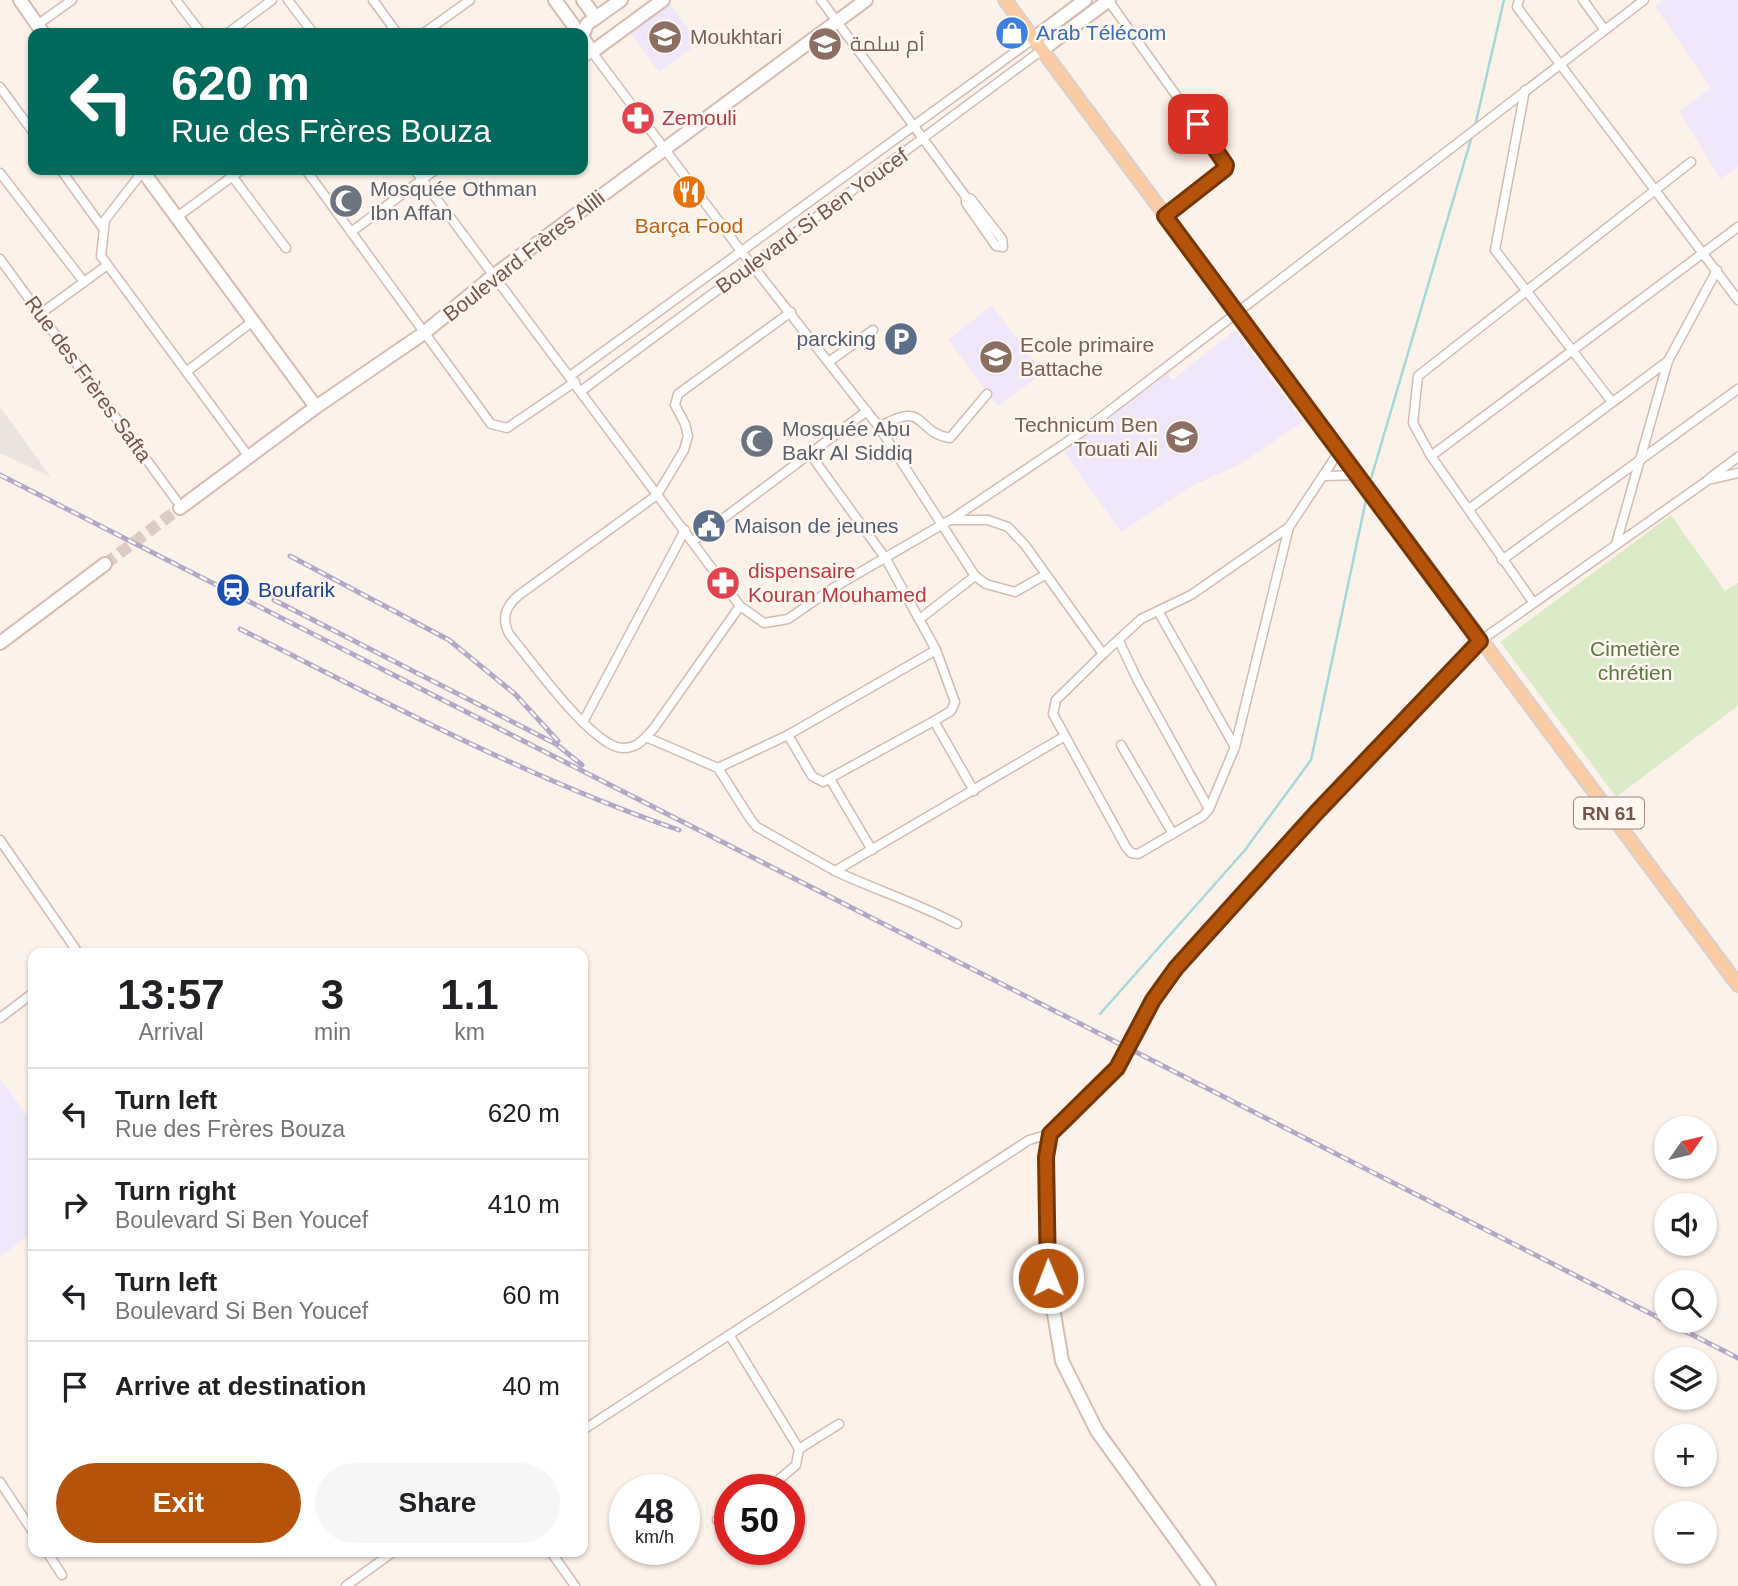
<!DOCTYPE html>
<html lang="en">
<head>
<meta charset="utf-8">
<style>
	:root { --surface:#fff; --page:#f6f6f6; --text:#202124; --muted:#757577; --line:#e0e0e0; --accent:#b45309 }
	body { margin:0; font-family:Arial,Cairo,sans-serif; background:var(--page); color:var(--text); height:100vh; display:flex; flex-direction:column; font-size:26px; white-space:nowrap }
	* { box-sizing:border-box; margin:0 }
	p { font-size:23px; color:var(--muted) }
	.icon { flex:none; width:38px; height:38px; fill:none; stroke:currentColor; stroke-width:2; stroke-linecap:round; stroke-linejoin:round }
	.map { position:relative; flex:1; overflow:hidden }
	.panel { position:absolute; left:28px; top:948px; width:560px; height:609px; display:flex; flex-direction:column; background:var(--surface); border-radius:14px; box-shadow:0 2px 5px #0004 }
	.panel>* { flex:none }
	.top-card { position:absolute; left:28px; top:28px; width:560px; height:147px; border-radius:14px; box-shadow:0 2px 5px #0004; background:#00695c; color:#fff; overflow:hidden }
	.needle { width:46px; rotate:56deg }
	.tools { position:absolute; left:1654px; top:1116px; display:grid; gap:14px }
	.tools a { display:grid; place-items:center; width:63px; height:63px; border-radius:50%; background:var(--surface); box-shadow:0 2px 5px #0004; font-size:35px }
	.speed { position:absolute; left:609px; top:1474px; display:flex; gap:14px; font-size:35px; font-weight:700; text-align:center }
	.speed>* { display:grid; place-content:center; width:91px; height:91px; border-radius:50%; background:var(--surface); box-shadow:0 2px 5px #0004; line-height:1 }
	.speed small { font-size:18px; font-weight:400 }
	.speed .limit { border:10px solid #d22; background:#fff; color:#111 }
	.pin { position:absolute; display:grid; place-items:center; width:60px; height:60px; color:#fff; margin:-30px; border-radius:14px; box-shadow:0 4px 10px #0006 }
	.me { position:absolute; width:77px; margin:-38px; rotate:359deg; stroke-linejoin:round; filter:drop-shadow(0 0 5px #0008) }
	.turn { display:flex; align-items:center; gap:24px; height:147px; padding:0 28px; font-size:32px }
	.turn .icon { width:91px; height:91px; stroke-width:2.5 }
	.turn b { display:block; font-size:49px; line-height:60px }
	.eta { display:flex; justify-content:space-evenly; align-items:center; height:119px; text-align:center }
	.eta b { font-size:42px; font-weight:800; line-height:49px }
	.button { display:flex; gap:14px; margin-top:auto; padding:14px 28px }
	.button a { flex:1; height:80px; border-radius:42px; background:var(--accent); color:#fff; font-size:28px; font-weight:800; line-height:80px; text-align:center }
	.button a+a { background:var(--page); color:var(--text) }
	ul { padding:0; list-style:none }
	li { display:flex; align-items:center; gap:21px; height:91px; padding:0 28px; border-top:2px solid var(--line) }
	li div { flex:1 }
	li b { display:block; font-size:26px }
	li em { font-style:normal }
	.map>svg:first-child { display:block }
	.industrial { fill:#ece3df }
	.education { fill:#efe6f9 }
	.green { fill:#dbebc7 }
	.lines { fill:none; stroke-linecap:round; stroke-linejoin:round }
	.stream { stroke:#a3d9d8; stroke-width:2.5 }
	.secondary-tunnel { stroke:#dccbc2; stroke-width:12; stroke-dasharray:12 6; stroke-linecap:butt }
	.street-casing { stroke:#d2bbb1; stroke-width:11 }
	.secondary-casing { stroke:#d7bbb1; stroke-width:16 }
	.primary-casing { stroke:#d9cfcd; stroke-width:16 }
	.street { stroke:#fff; stroke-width:8 }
	.secondary { stroke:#fff; stroke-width:12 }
	.primary { stroke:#facca3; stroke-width:12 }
	.rail-casing { stroke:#b3a7c8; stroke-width:5 }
	.rail { stroke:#fff7f0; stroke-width:2.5; stroke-dasharray:8; stroke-linecap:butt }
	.route-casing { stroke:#753606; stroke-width:18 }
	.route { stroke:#b45309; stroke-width:12 }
	.labels { text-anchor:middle; stroke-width:5; stroke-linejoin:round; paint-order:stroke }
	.shield { fill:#fff7f0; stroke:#a0867d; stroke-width:2 }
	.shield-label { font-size:19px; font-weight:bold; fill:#78554c }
	.shop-label { font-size:21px; fill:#366cbe; stroke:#fff7f0; text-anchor:start }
	.education-label { font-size:21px; fill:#785e54; stroke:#fff7f0; text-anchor:start }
	.health-label { font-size:21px; fill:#be3a42; stroke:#fff7f0; text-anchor:start }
	.worship-label { font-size:21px; fill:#5b616d; stroke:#fff7f0; text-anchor:start }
	.street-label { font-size:21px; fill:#78554c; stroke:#fff7f0 }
	.food-label { font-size:21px; fill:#c56008; stroke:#fff7f0 }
	.service-label { font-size:21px; fill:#4e5e75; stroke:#fff7f0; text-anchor:end }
	.transit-label { font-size:21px; fill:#164399; stroke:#fff7f0; text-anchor:start }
	.park-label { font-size:21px; fill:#5a7841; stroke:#fff7f0 }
</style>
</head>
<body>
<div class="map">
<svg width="1738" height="1586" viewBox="0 0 1738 1586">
	<rect width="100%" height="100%" fill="#fdf2ea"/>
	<!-- industrial -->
	<polygon class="industrial" points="0,407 51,477 0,453"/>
	<!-- education -->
	<g class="education">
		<polygon points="1663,0 1738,0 1738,167 1720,179 1679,111 1711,88 1655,6"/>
		<polygon points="670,3 699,43 659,72 630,32"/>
		<polygon points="992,305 1043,373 998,406 948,340"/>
		<polygon points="1235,330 1303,422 1240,464 1190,487 1121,532 1064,452 1168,373 1172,380"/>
		<polygon points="0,1078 33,1124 33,1232 0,1257"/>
	</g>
	<!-- green -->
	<polygon class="green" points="1671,515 1725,591 1738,583 1738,706 1616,797 1500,642"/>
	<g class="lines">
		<!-- stream -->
		<g class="stream">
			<polyline points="1475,126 1504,0"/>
			<polyline points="1370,482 1472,136"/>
			<polyline points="1100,1014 1245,850 1311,760 1367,495"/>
		</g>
		<!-- secondary-tunnel -->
		<polyline class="secondary-tunnel" points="105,564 180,508"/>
		<!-- street casing -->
		<g class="street-casing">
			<g id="street">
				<polyline points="176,0 201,33"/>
				<polyline points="288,0 313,33"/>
				<polyline points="373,0 397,33"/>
				<polyline points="821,0 966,197 966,203 996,246 1003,247 1002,239 971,199 966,197"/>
				<polyline points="1108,0 1226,165 1224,171 1165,216"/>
				<polyline points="1519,0 1517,7 1738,300"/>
				<polyline points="1583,0 1604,29"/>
				<polyline points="37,25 72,0"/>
				<polyline points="228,33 272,0"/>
				<polyline points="424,33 470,0"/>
				<polyline points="583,59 592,52 741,251 879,427 975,576 986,584 1015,592 1045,575"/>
				<polyline points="0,87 33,132"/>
				<polyline points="1525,90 1495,250 1612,402"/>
				<polyline points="61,170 102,227"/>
				<polyline points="306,170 491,424 507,428 575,382"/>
				<polyline points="415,170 740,606 764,623 788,619 833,588 950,520 988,520 1008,527 1025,545 1103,654 1141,619 1191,595 1289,527 1340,450"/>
				<polyline points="143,171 105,220 101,256 249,457"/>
				<polyline points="0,173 84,282"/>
				<polyline points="232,176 286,248"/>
				<polyline points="177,217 241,170"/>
				<polyline points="351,232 435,170"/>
				<polyline points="0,259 176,500"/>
				<polyline points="40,314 106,266"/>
				<polyline points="830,361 873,330"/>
				<polyline points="186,372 253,321"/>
				<polyline points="570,376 1033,39"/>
				<polyline points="581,391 1042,50"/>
				<path d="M 879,427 C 927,399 914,432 950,438 L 987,394"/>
				<polyline points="810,454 886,559 936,650 788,735 718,768 751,820 757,827 835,871 1065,736"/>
				<polyline points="1431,456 1738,227"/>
				<polyline points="1326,476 1358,475"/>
				<polyline points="1710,478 1738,457"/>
				<polyline points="1469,509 1668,361"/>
				<polyline points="952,519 1083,431 1644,0"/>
				<polyline points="693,541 867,411"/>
				<polyline points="1616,544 1668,361 1717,270"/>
				<polyline points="1502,560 1738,389"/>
				<polyline points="1533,602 1431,456 1413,423 1418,376 1691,162"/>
				<path d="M 740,606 L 654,728 C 645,738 638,748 623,748 C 593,748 530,659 509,634 C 501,617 506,606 519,595 L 657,495 L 684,450 L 688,436 L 685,424 L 675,405 L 678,394 L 791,312"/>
				<polyline points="1158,611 1235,747"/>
				<polyline points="921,618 975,576"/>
				<polyline points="1119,641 1137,679 1209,809"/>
				<polyline points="1480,641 1708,480 1738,473"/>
				<polyline points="1103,654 1056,700 1053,714 1126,847 1131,853 1138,854 1203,816 1209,809 1235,747 1289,527"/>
				<polyline points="934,721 974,791"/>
				<polyline points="583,722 685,530"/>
				<polyline points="788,735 812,776 823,782 934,721 951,711 955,702 936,650"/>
				<polyline points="646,737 718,768"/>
				<polyline points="1121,745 1173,834"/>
				<polyline points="830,779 872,850"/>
				<polyline points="0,840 79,954"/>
				<path d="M 835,871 C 876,890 917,903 957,924"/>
				<polyline points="0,1018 33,993"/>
				<polyline points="730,1336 799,1449 796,1465 768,1489"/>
				<polyline points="583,1430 1029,1140 1050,1134"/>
				<polyline points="799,1449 839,1424"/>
				<polyline points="0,1482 33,1532"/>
				<polyline points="717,1520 730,1520"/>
				<polyline points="47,1552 62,1575"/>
				<polyline points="551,1552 575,1586"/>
				<polyline points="346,1586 393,1552"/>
			</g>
		</g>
		<!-- secondary casing -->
		<g class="secondary-casing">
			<g id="secondary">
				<polyline points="20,0 43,33"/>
				<polyline points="555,0 579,33"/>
				<polyline points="583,0 596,18"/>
				<polyline points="583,35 587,24 621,0"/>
				<polyline points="583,38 592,52 663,0"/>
				<polyline points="1033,39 1085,0"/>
				<polyline points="1042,50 1109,0"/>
				<polyline points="142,170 316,407"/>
				<polyline points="180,508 316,407 424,333 493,276 866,0"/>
				<polyline points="0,643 105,564"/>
				<polyline points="1209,1586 1097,1431 1062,1361 1048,1278 1046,1157 1050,1134 1117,1068 1153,1001 1176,968 1316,813 1480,641"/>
			</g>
		</g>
		<!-- primary casing -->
		<g class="primary-casing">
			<polyline id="primary" points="1005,0 1738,985"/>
		</g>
		<!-- street -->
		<use href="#street" class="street"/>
		<!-- secondary -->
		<use href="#secondary" class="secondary"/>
		<!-- primary -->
		<use href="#primary" class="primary"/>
		<!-- rail casing -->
		<g class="rail-casing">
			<g id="rail">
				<polyline points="0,475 1738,1358"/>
				<polyline points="290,556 449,640 515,694 558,741"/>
				<polyline points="274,600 556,744 582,765"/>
				<path d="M 240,629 C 384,701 527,778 679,830"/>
			</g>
		</g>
		<!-- rail -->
		<use href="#rail" class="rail"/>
	</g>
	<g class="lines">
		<!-- route casing -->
		<g class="route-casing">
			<polyline id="route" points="1048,1278 1046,1157 1050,1134 1117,1068 1153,1000 1176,968 1316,813 1480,641 1165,216 1225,169 1226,165 1198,124"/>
		</g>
		<!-- route -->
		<use href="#route" class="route"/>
	</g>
	<!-- icons -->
	<defs>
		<g id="shop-disc" transform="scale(1.75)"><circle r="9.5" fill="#3f7fe0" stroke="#fff7f0"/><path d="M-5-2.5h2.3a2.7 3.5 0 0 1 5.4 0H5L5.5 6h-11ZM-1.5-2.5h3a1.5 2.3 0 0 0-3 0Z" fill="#fff"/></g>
		<g id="school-disc" transform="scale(1.75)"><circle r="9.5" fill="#8d6e63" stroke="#fff7f0"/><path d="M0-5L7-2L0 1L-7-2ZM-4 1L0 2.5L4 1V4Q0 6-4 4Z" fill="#fff"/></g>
		<g id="pharmacy-disc" transform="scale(1.75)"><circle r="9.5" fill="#e0444e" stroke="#fff7f0"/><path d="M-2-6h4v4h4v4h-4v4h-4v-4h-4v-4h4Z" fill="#fff"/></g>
		<g id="restaurant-disc" transform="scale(1.75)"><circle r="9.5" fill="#e8710a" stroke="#fff7f0"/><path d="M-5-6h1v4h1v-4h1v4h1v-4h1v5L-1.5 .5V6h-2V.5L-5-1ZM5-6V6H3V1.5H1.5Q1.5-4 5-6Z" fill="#fff"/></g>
		<g id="mosque-disc" transform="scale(1.75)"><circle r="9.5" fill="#6b7280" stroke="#fff7f0"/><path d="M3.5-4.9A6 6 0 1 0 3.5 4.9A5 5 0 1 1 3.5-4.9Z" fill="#fff"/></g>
		<g id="parking-disc" transform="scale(1.75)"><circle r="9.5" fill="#5c6f8a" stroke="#fff7f0"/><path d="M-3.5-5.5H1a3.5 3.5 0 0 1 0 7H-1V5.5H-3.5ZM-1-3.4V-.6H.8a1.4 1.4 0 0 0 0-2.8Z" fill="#fff"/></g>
		<g id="civic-disc" transform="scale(1.75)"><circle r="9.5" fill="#5c6f8a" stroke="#fff7f0"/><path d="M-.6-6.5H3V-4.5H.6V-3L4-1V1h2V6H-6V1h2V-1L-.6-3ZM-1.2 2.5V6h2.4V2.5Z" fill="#fff"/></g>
		<g id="station-disc" transform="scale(1.75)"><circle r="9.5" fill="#1a4fb4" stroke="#fff7f0"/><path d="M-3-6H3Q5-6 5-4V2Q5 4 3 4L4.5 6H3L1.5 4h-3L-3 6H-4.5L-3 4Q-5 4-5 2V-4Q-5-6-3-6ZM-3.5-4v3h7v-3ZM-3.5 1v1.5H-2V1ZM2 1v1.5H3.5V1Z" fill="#fff"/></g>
	</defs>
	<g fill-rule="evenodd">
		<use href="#shop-disc" x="1012" y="33"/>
		<use href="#school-disc" x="665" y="37"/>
		<use href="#school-disc" x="825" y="44"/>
		<use href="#pharmacy-disc" x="638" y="118"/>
		<use href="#restaurant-disc" x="689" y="192"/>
		<use href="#mosque-disc" x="346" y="201"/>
		<use href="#parking-disc" x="901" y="339"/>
		<use href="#school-disc" x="996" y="357"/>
		<use href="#school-disc" x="1182" y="437"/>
		<use href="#mosque-disc" x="757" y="441"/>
		<use href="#civic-disc" x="709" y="526"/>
		<use href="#pharmacy-disc" x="723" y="583"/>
		<use href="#station-disc" x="233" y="590"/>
	</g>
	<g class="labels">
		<!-- shield labels -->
		<rect class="shield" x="1574" y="797.5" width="70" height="31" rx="5"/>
		<g class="shield-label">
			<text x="1609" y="820">RN 61</text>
		</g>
		<!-- shop labels -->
		<g class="shop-label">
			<text x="1036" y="40">Arab Télécom</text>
		</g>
		<!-- education labels -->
		<g class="education-label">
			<text x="690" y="44">Moukhtari</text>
			<text x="850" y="51">أم سلمة</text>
			<text x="1020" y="352">Ecole primaire<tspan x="1020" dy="24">Battache</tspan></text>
			<text x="1158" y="432" text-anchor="end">Technicum Ben<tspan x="1158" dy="24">Touati Ali</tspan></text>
		</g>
		<!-- health labels -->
		<g class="health-label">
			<text x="662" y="125">Zemouli</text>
			<text x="748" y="578">dispensaire<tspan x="748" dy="24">Kouran Mouhamed</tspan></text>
		</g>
		<!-- worship labels -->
		<g class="worship-label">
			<text x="370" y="196">Mosquée Othman<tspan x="370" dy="24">Ibn Affan</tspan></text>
			<text x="782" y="436">Mosquée Abu<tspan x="782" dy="24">Bakr Al Siddiq</tspan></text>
		</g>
		<!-- street labels -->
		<g class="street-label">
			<text transform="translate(812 221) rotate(-36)" y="7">Boulevard Si Ben Youcef</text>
			<text transform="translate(524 256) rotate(-38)" y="7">Boulevard Frères Alili</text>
			<text transform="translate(88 379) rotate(54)" y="7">Rue des Frères Safta</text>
		</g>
		<!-- food labels -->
		<g class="food-label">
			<text x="689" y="233">Barça Food</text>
		</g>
		<!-- service labels -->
		<g class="service-label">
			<text x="876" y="346">parcking</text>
			<text x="734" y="533" text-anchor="start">Maison de jeunes</text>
		</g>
		<!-- transit labels -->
		<g class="transit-label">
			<text x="258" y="597">Boufarik</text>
		</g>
		<!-- park labels -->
		<g class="park-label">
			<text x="1635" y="656">Cimetière<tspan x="1635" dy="24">chrétien</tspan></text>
		</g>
	</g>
</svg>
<div class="tools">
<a><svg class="needle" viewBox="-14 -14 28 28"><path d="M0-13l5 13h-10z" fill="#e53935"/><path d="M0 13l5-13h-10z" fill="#757577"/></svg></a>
<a><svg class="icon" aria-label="sound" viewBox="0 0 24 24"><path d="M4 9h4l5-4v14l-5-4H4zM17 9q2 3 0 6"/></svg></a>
<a><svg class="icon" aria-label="search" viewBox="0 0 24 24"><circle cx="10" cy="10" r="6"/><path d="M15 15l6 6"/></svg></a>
<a><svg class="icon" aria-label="layers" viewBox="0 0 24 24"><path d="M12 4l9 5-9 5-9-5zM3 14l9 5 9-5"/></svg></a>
<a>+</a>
<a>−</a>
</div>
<div class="speed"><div>48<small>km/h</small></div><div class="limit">50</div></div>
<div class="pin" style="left:1198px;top:124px;background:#d93025"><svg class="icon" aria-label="arrive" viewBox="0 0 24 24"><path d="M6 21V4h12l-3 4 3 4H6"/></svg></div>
<svg class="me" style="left:1048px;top:1278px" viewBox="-20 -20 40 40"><circle r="17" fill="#b45309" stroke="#fff" stroke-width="3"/><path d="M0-11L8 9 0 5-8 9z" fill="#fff"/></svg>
<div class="top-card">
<div class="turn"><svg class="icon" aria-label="left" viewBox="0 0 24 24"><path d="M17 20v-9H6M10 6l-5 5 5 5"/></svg><div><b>620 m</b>Rue des Frères Bouza</div></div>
</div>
<section class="panel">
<div class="eta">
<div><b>13:57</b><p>Arrival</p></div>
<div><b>3</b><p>min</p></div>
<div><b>1.1</b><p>km</p></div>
</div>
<ul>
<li><svg class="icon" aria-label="left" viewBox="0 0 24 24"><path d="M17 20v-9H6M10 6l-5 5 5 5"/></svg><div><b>Turn left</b><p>Rue des Frères Bouza</p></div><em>620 m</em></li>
<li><svg class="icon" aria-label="right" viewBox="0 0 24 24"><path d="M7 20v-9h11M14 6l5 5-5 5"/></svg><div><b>Turn right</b><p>Boulevard Si Ben Youcef</p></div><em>410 m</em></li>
<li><svg class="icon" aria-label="left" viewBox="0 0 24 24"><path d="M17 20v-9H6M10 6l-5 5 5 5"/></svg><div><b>Turn left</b><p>Boulevard Si Ben Youcef</p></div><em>60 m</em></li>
<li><svg class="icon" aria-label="arrive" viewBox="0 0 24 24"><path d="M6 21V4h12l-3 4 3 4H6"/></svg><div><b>Arrive at destination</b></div><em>40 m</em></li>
</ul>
<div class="button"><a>Exit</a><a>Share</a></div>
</section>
</div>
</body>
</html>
